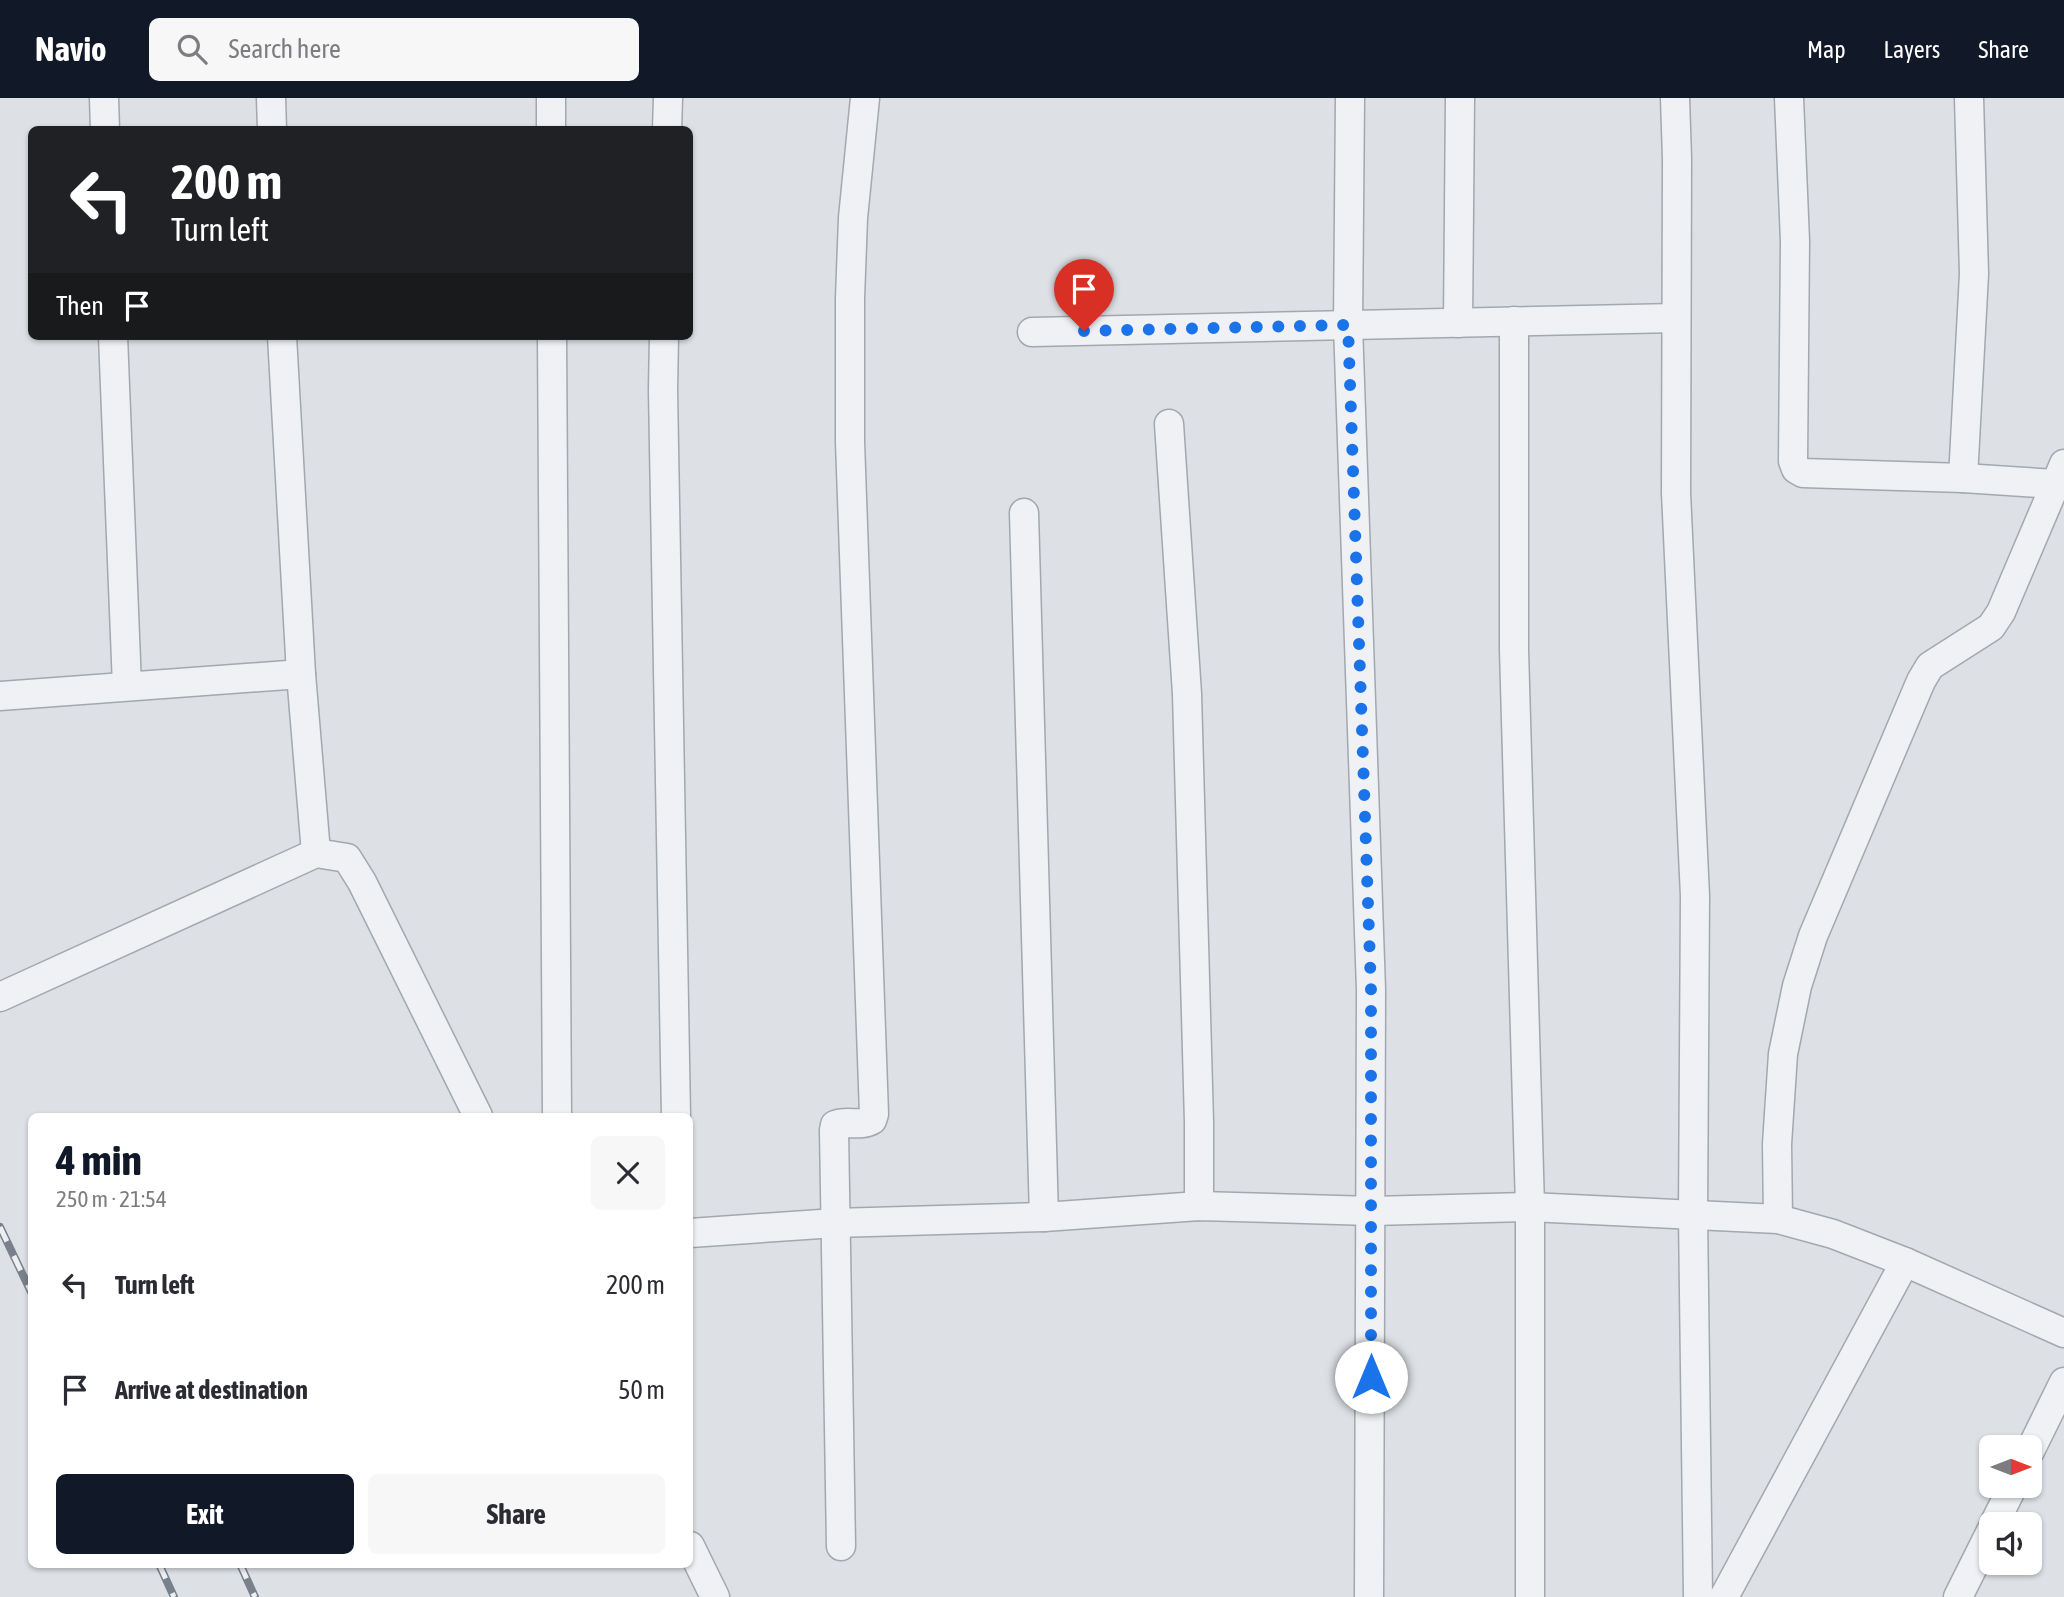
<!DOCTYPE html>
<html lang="en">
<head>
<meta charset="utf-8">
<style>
	:root { --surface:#fff; --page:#f7f7f7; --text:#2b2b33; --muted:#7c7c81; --accent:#111827 }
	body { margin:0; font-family:"Asap Condensed",sans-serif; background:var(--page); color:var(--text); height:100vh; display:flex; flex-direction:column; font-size:26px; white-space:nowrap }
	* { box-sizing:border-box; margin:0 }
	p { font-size:23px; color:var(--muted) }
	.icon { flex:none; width:38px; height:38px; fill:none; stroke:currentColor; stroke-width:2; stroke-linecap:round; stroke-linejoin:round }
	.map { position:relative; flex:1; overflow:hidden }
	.sheet { position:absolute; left:28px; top:1015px; width:665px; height:455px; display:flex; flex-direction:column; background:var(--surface); border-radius:10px; box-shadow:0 2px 5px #0004 }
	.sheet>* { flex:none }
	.hud { position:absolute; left:28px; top:28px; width:665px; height:214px; border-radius:10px; box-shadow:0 2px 5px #0004; background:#202124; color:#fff; overflow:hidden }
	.needle { width:46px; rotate:90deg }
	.tools { position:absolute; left:1979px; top:1337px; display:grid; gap:14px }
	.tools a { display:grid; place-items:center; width:63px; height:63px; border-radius:10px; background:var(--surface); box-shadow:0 2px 5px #0004; font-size:35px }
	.pin { position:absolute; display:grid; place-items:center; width:60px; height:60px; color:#fff; margin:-72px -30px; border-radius:50% 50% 50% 0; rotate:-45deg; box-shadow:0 0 7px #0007 }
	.pin .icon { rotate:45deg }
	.me { position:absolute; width:77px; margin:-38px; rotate:0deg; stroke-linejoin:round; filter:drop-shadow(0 0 5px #0008) }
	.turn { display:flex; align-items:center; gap:24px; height:147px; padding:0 28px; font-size:32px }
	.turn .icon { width:91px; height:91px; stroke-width:2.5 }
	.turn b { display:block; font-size:49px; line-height:60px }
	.then { display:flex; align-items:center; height:66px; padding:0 28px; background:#0003; gap:14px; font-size:26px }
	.round { display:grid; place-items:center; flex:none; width:74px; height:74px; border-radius:10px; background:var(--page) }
	.headline { display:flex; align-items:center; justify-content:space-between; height:119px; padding:0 28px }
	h1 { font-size:42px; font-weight:700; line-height:52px; color:var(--accent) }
	.cta { display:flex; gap:14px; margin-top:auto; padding:14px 28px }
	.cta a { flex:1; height:80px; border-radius:10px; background:var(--accent); color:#fff; font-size:28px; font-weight:700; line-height:80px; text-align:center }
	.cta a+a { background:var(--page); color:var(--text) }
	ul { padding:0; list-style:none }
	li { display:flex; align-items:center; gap:21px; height:105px; padding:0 28px }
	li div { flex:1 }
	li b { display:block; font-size:26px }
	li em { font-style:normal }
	header { display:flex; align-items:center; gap:42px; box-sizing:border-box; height:98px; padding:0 35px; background:var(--accent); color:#fff }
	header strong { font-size:33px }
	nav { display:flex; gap:38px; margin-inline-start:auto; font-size:24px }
	.search { width:490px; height:63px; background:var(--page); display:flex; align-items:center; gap:18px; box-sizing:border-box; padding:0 24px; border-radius:10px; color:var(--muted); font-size:26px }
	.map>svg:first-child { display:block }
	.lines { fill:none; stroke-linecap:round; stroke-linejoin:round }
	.street-casing { stroke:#a3a8ae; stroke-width:31 }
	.street { stroke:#eff1f4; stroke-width:28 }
	.rail-casing { stroke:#78818c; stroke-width:8 }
	.rail { stroke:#eceff3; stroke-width:5; stroke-dasharray:16; stroke-linecap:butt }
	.route { stroke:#1a73e8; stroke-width:12; stroke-dasharray:0 21.6 }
</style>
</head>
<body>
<header>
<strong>Navio</strong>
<div class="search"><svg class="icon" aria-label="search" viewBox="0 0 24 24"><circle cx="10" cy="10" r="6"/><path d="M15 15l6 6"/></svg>Search here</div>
<nav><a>Map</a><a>Layers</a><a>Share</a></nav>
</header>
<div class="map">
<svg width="2064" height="1499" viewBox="0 0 2064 1499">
	<rect width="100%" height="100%" fill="#dde0e5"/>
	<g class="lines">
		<!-- street casing -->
		<g class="street-casing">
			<g id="street">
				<polyline points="104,0 105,32"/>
				<polyline points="271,0 272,32"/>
				<polyline points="551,0 551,32"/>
				<polyline points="1350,0 1348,227 1371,892 1369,1499"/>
				<polyline points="1675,0 1677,61 1676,395 1695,798 1693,1117 1698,1499"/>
				<polyline points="1789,0 1795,143 1793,363 1796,371 1803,375 1963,380 2055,386"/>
				<polyline points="667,32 668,0"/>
				<polyline points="1514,223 1514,552 1530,1109 1530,1499"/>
				<polyline points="1458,225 1460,0"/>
				<polyline points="1032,234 1676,220"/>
				<polyline points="113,238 127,588"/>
				<polyline points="282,238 301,576 316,755"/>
				<polyline points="552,238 557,1018"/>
				<polyline points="664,238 663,292 676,1018"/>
				<polyline points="1169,326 1187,596 1199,1024 1199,1108"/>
				<polyline points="1963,380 1974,176 1969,0"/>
				<polyline points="1024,415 1044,1119"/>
				<polyline points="0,598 301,576"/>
				<polyline points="0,899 316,755 347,760 362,784 478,1018"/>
				<polyline points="1778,1121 1777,1046 1783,956 1797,888 1813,838 1921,583 1930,568 1991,529 2001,514 2064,366"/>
				<polyline points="690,1135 835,1125 1044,1119 1199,1108 1372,1113 1530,1109 1778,1121 1833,1136 1905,1164 2064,1235"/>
				<polyline points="2030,1353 2064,1284"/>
				<polyline points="1994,1426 2013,1388"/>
				<polyline points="690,1448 715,1499"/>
				<path d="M 841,1448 L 834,1032 L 835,1027 C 847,1022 860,1029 872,1022 L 874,1016 L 850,344 L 850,200 L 853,120 L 865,0"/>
				<polyline points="1724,1499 1905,1164"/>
				<polyline points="1958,1499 1992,1431"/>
			</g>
		</g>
		<!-- street -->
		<use href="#street" class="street"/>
		<!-- rail casing -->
		<g class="rail-casing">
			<g id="rail">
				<polyline points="0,1129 32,1196"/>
				<polyline points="159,1466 174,1499"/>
				<polyline points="240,1466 255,1499"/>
			</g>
		</g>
		<!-- rail -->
		<use href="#rail" class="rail"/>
	</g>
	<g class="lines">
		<!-- route -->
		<polyline class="route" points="1084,233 1348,227 1371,892 1371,1279"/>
	</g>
</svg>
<div class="tools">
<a><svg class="needle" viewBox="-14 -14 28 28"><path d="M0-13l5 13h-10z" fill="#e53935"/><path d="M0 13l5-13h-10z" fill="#7c7c81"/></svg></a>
<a><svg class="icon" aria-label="sound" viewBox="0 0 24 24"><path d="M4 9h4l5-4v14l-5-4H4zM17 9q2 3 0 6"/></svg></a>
</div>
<div class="pin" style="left:1084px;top:233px;background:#d93025"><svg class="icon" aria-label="arrive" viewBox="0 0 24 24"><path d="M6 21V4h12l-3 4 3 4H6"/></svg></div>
<svg class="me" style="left:1371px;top:1279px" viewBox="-20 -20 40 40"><circle r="19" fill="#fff"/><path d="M0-13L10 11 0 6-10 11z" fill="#1a73e8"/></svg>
<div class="hud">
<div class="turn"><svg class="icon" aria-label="left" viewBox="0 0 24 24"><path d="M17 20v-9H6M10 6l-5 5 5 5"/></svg><div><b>200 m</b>Turn left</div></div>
<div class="then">Then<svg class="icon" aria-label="arrive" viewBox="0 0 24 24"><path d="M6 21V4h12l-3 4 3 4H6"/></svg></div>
</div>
<section class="sheet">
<div class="headline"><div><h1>4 min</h1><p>250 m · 21:54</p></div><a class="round"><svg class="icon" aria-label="close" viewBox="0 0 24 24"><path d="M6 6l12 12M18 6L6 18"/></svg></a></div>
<ul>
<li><svg class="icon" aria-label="left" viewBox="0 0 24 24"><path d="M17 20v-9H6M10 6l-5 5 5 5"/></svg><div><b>Turn left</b></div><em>200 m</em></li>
<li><svg class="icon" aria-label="arrive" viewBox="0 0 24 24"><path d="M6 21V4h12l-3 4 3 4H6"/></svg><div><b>Arrive at destination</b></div><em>50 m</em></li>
</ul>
<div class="cta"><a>Exit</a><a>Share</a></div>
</section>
</div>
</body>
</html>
